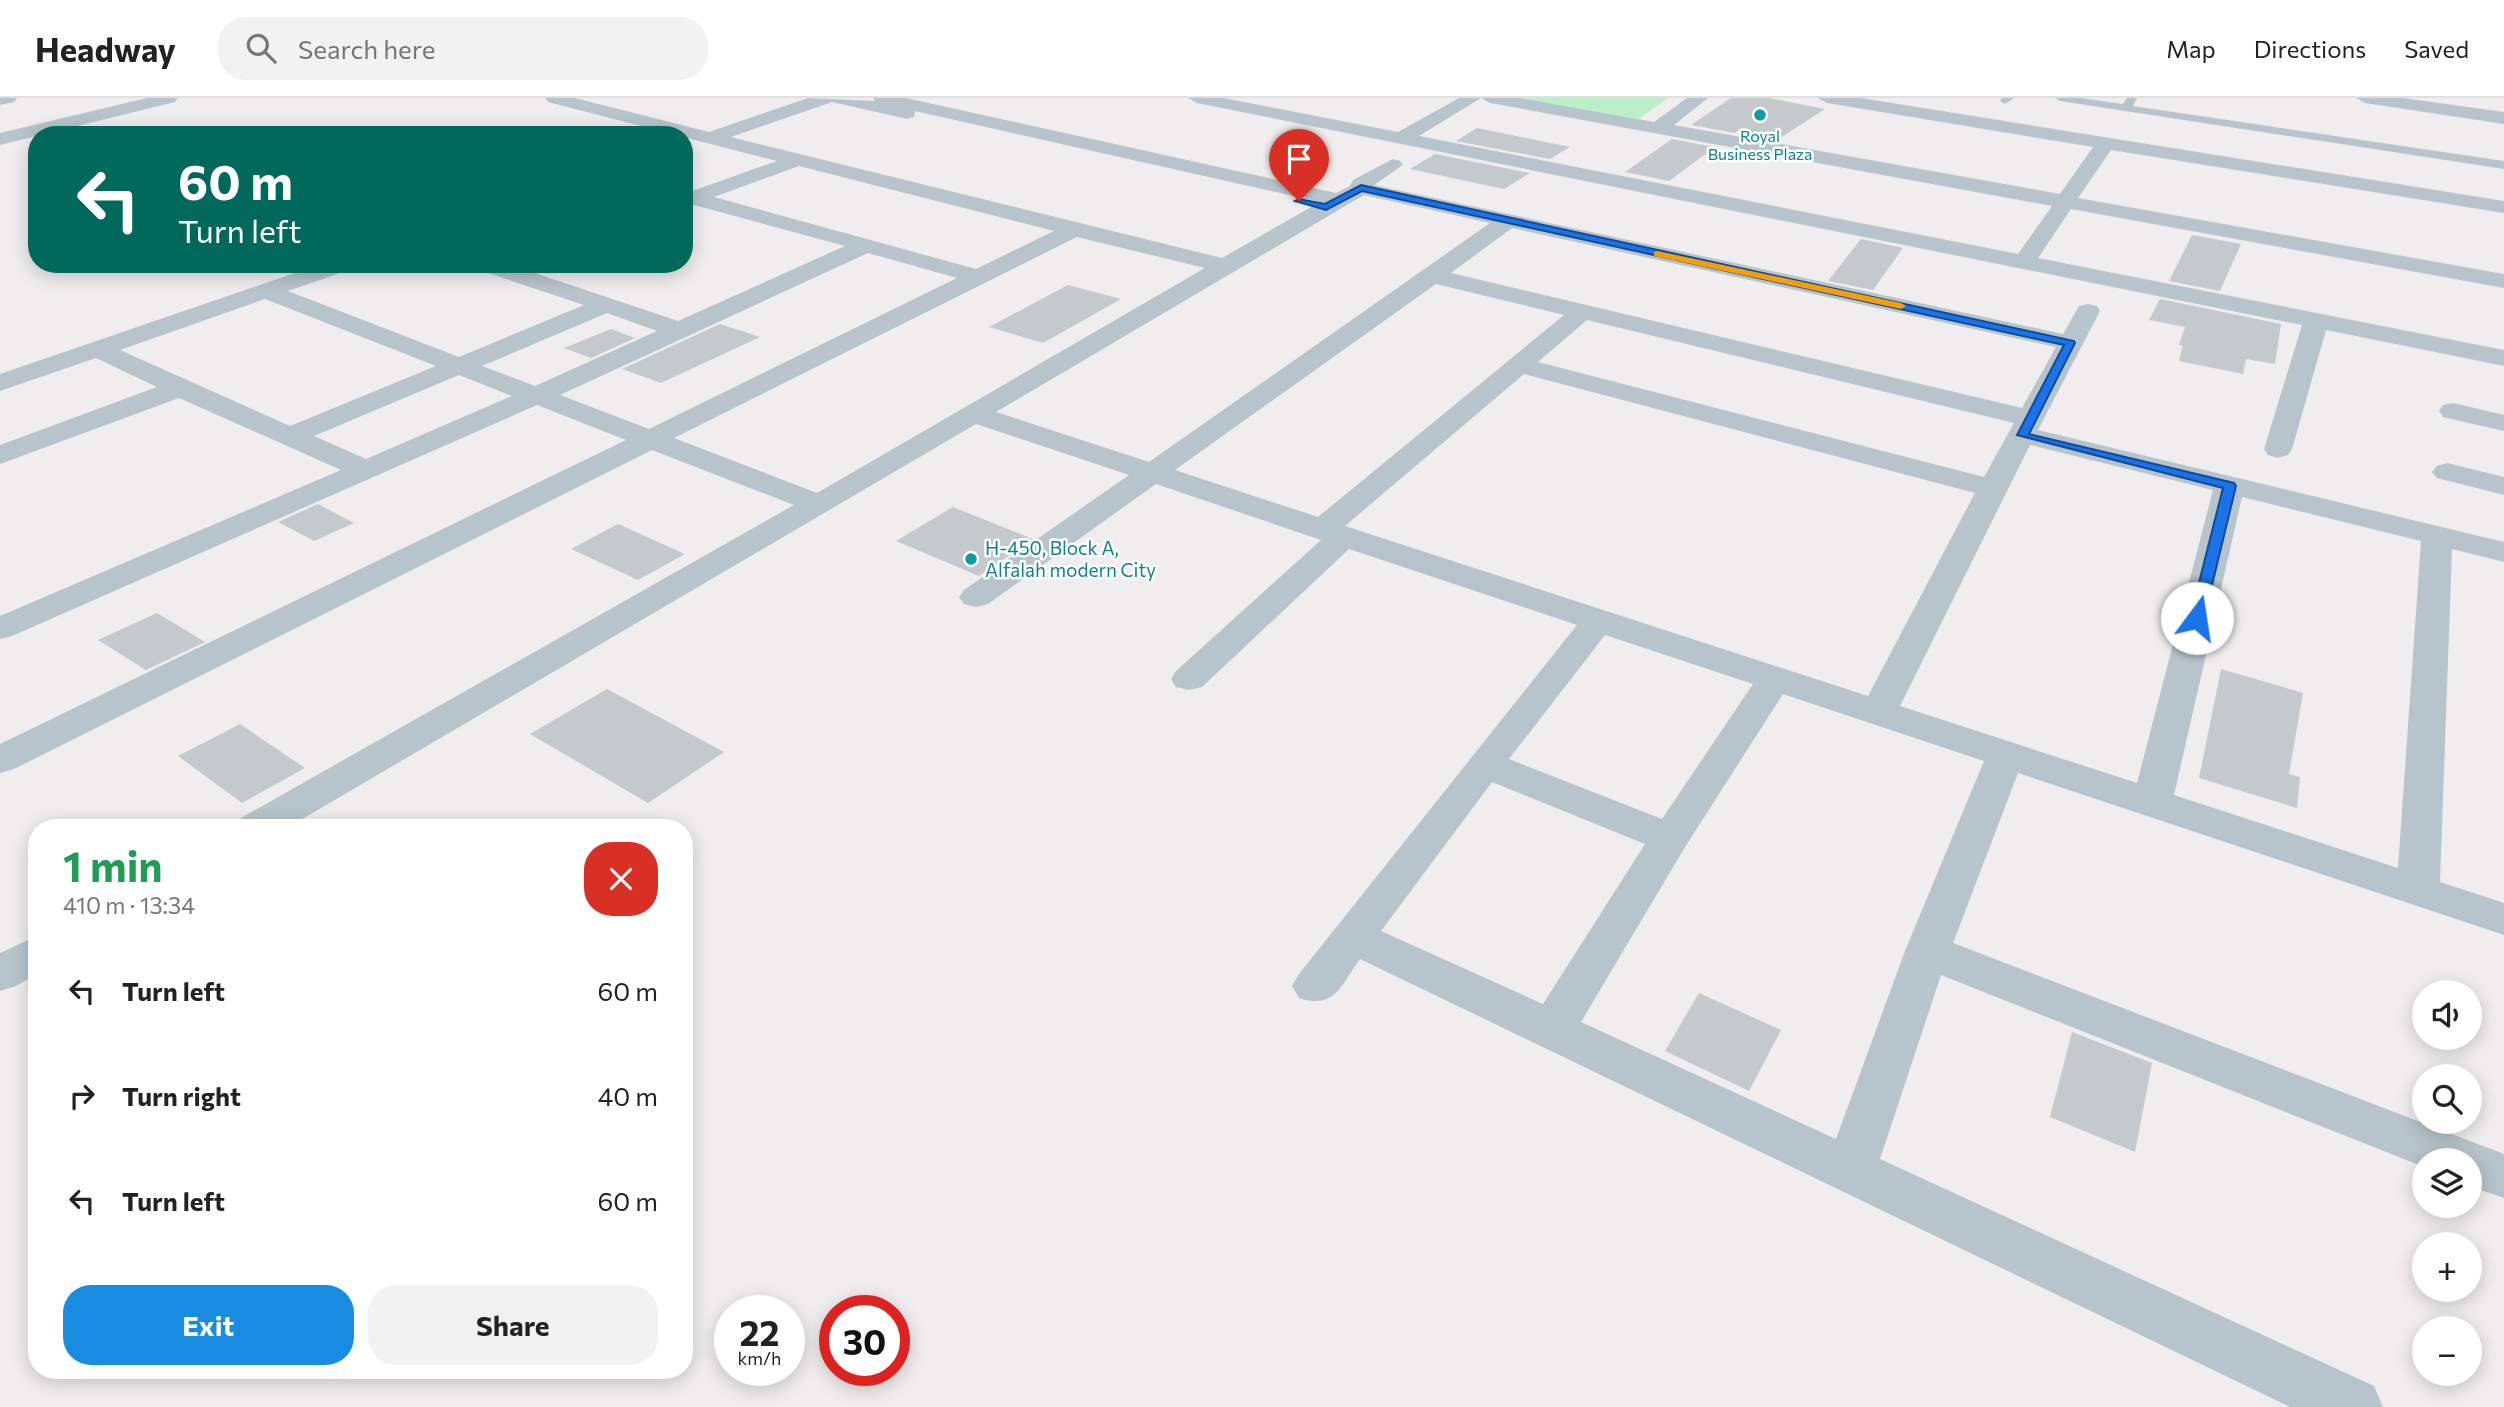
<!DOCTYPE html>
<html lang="en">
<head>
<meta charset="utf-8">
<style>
	:root { --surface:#fff; --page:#f2f2f2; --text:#222; --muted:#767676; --line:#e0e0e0; --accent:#178ce0 }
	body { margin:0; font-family:Commissioner,sans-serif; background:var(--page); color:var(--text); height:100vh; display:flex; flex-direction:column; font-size:26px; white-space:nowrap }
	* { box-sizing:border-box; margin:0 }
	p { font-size:23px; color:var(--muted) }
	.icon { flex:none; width:38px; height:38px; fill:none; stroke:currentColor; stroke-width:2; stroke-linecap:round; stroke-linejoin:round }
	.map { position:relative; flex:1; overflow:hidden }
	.panel { position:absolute; left:28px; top:721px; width:665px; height:560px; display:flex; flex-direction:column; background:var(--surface); border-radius:28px; box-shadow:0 4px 18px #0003 }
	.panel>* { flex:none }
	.hud { position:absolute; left:28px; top:28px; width:665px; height:147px; border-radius:28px; box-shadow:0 4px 18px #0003; background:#00695c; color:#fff; overflow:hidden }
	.buttons { position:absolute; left:2412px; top:882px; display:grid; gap:14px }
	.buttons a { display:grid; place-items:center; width:70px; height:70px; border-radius:50%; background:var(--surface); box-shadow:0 4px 18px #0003; font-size:35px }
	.speed { position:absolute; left:714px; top:1197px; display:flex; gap:14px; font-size:35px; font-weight:700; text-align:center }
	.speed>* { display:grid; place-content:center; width:91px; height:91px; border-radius:50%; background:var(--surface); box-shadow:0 4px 18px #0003; line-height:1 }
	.speed small { font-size:18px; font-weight:400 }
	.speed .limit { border:10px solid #d22; background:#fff; color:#111 }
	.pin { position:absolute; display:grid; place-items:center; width:60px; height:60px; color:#fff; margin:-72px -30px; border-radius:50% 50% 50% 0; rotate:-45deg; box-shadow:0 0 7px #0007 }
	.pin .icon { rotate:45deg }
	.me { position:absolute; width:77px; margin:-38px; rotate:14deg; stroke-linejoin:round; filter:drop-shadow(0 0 5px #0008) }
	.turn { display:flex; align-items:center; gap:24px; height:147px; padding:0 35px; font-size:32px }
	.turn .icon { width:91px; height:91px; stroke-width:2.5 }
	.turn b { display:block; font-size:49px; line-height:60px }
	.round { display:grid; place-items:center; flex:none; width:74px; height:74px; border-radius:28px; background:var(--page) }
	.summary { display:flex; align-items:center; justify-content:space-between; height:119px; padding:0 35px }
	h1 { font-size:42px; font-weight:700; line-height:52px; color:#1e9e55 }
	.button { display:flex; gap:14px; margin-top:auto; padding:14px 35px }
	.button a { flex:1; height:80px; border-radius:28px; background:var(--accent); color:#fff; font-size:28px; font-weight:700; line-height:80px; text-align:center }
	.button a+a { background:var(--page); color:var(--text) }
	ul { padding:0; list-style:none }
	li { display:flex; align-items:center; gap:21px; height:105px; padding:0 35px }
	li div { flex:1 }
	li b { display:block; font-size:26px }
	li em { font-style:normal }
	header { display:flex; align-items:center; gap:42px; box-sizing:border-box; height:98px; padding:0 35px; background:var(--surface); border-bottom:2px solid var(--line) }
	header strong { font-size:33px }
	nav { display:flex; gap:38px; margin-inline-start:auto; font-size:24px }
	.search { width:490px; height:63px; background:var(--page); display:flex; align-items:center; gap:18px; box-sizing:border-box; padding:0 24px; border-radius:28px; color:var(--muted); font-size:26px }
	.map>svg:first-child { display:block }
	.green { fill:#bbefc7 }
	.building { fill:#c4c9cd }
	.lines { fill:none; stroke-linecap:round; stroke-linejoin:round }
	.lane { fill:#b8c4cb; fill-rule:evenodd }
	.street { fill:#b8c4cb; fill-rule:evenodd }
	.route { fill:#1a73e8; stroke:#114b97; stroke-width:2 }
	.slow { fill:#f59e0b }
	.culture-dot { fill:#0f9aa8; stroke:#fff; stroke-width:2.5 }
	.labels { text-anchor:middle; stroke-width:5; stroke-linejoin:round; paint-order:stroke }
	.far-culture-label { font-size:16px; fill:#0d838f; stroke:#fff }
	.culture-label { font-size:19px; fill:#0d838f; stroke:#fff; text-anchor:start }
</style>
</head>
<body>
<header>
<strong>Headway</strong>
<div class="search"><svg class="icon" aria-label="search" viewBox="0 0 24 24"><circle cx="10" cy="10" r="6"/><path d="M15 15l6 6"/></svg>Search here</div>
<nav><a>Map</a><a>Directions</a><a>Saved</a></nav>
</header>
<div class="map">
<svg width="2504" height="1309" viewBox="0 0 2504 1309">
	<rect width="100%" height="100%" fill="#f0edee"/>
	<!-- green -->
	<polygon class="green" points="1518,0 1668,0 1639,21"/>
	<!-- building -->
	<g class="building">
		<polygon points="1731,0 1769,0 1825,11 1780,40 1739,32 1735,35 1691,27"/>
		<polygon points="1477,30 1570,49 1550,61 1456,43"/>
		<polygon points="1672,41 1715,49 1669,83 1625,74"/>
		<polygon points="1435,56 1530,75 1504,91 1410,71"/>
		<polygon points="2192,137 2241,146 2220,193 2169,183"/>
		<polygon points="1861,141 1903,150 1873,192 1828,183"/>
		<polygon points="1068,187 1121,201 1043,245 989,229"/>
		<polygon points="2160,201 2281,226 2275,266 2246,261 2243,276 2179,263 2183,248 2179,247 2185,229 2149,222"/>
		<polygon points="720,226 760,239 661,285 622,271"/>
		<polygon points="611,231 635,240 591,260 564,250"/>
		<polygon points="318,406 354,425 314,443 278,424"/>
		<polygon points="953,409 1033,441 979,478 896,443"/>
		<polygon points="618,426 685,456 638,482 571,451"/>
		<polygon points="157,515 205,544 146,572 98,542"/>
		<polygon points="2221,571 2303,595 2289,676 2300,679 2297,710 2199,680"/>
		<polygon points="607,591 724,654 648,705 530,636"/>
		<polygon points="240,626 305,670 242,705 178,658"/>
		<polygon points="1699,895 1781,932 1749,993 1665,953"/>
		<polygon points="2072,934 2152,965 2135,1054 2050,1019"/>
	</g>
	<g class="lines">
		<!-- lane -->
		<g class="lane">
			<polygon points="2014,0 2005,6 2000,3 2002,0"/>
			<polygon points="2055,0 2081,0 2123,6 2127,0 2137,0 2133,8 2504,63 2504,71 2060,3"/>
		</g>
		<!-- street -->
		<g class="street">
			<polygon points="0,0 17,0 14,4 0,7"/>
			<polygon points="147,0 178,0 175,4 0,47 0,35"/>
			<path d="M 545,0 L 575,0 L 709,34 L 808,0 L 875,3 L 873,0 L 906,0 L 1336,95 L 1350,88 L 1353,82 L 1393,61 L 1400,63 L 1403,67 L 1374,87 L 2063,236 L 2079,208 L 2088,206 L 2097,208 L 2100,213 L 2038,332 L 2504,444 L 2504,464 L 2452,451 L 2440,784 L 2504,805 L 2504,837 L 2018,675 L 1953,845 L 2504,1056 L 2504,1100 L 2469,1088 L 2469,1062 L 2424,1062 L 2424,1069 L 1941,877 L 1880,1061 L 2374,1288 L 2383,1309 L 2290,1309 L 1360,861 C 1341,887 1335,912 1299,900 L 1292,888 L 1299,876 L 1577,527 L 1349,451 L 1202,589 L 1189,592 L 1176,589 L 1171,581 L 1176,573 L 1321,442 L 1156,386 L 988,506 L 976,509 L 964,506 L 959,499 L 964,492 L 1129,377 L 976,326 L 287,730 L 235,730 L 241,720 L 794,407 L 652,352 L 14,671 L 0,675 L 0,646 L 626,342 L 537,307 L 12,538 L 0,541 L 0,518 L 341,372 L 179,300 L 0,366 L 0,347 L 157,289 L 96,260 L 0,293 L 0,276 L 321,166 L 355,166 L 352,171 L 288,193 L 459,259 L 584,207 L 476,171 L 473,166 L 508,166 L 678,223 L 845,148 L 694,107 L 684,109 L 684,96 L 777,63 L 548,4 ZM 832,4 L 907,21 L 914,19 L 915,13 L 1320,104 L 1222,160 L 731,39 ZM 799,68 L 1054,133 L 976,171 L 714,99 ZM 1364,97 L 1490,125 L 1149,364 L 996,314 ZM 1512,130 L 2056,249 L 2022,310 L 1451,175 ZM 1077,139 L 1205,170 L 817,395 L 674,340 ZM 868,155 L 957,180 L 649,331 L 560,297 ZM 1436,186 L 1564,217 L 1318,419 L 1175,372 ZM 265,201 L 436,268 L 290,328 L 120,252 ZM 607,215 L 657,233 L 535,288 L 482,268 ZM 1587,222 L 2014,325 L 1984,379 L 1538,264 ZM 1524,276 L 1975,395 L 1868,598 L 1345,428 ZM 459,277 L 512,298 L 366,361 L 314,338 ZM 2030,347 L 2213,392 L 2137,685 L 1900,608 ZM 2242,399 L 2421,443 L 2398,770 L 2174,697 ZM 1605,537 L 1753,586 L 1662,721 L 1509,661 ZM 1783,596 L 1984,663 L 1905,853 L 1836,1041 L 1581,924 L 1685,749 ZM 1492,684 L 1645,746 L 1543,906 L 1381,833 Z"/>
			<polygon points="1188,0 1224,0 1398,34 1459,0 1481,0 1419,38 2018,156 2052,108 1490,5 1481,0 1520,0 1654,24 1687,0 1708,0 1674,27 2060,96 2093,49 1827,5 1818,0 1861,0 2504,103 2504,115 2111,52 2078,100 2504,176 2504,190 2071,111 2038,160 2504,252 2504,268 2326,232 2292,351 2288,357 2278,360 2268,357 2264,351 2302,227 1197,5"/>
			<polygon points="2356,0 2403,0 2504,14 2504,26 2365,5"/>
			<polygon points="2453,305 2504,317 2504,333 2443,319 2439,313 2443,307"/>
			<polygon points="2447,365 2504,379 2504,397 2437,380 2432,374 2437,368"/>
			<polygon points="37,838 37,876 16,888 0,893 0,855"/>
		</g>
	</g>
	<!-- route -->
	<polygon class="route" points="1361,87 2074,243 2075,245 2029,336 2234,385 2236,388 2204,520 2197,525 2190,520 2223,390 2017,337 2064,247 1362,93 1326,112 1295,103 1299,101 1325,106"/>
	<!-- slow -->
	<polygon class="slow" points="1657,153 1901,205 1906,208 1901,211 1654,158 1654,154"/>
	<!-- markers -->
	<g class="culture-dot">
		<circle cx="1760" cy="17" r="7"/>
		<circle cx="971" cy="461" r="7"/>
	</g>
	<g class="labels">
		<!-- far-culture labels -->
		<g class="far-culture-label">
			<text x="1760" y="44">Royal<tspan x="1760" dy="18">Business Plaza</tspan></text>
		</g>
		<!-- culture labels -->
		<g class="culture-label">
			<text x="985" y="457">H-450, Block A,<tspan x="985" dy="22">Alfalah modern City</tspan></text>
		</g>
	</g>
</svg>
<div class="buttons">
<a><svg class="icon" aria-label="sound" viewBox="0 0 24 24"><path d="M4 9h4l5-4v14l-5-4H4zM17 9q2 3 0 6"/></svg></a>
<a><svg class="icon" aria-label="search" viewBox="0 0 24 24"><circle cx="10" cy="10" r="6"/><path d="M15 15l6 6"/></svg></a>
<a><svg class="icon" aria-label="layers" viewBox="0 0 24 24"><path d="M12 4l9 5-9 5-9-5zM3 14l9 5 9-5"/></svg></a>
<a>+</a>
<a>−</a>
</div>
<div class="speed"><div>22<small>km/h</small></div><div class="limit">30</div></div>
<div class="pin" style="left:1299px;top:103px;background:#d93025"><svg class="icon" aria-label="arrive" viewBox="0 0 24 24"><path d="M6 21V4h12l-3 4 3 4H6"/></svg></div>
<svg class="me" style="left:2197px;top:520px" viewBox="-20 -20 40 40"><circle r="19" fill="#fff"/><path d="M0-13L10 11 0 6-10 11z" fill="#1a73e8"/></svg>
<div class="hud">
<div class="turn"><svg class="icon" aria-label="left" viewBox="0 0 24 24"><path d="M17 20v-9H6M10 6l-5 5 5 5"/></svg><div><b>60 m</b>Turn left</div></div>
</div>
<section class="panel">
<div class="summary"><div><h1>1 min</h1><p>410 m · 13:34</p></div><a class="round" style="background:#d93025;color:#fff"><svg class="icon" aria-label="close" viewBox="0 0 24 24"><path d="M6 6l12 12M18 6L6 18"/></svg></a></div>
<ul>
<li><svg class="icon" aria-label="left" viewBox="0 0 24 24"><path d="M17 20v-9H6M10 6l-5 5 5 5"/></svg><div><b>Turn left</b></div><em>60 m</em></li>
<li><svg class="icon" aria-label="right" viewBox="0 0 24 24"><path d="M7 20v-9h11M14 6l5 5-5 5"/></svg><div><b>Turn right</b></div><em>40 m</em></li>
<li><svg class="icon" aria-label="left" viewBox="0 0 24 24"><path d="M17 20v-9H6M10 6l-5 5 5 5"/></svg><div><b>Turn left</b></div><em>60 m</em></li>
</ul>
<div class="button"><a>Exit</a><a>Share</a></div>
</section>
</div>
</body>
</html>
